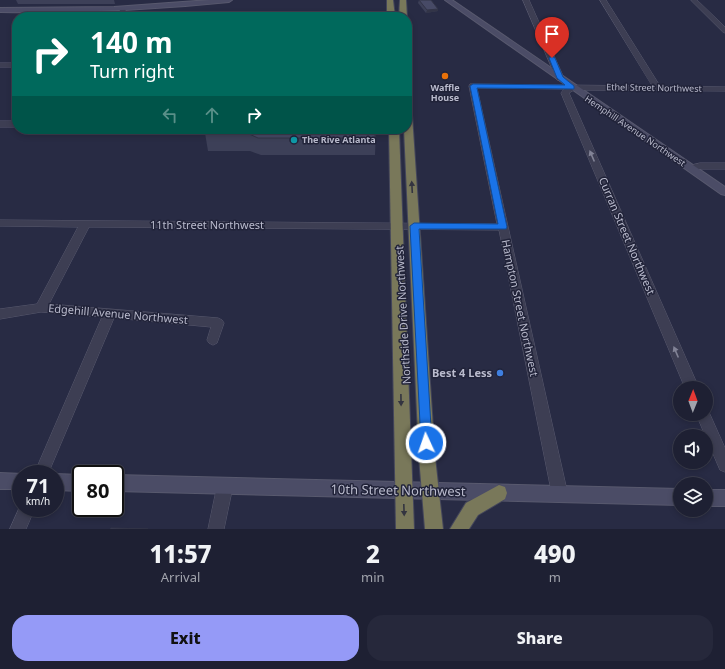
<!DOCTYPE html>
<html lang="en">
<head>
<meta charset="utf-8">
<style>
	:root { --surface:#1e2033; --page:#26283b; --text:#f1f3f6; --muted:#a1a3ac; --line:#3c3e4e; --accent:#959af7 }
	body { margin:0; font-family:"Noto Sans",sans-serif; background:var(--page); color:var(--text); height:100vh; display:flex; flex-direction:column; font-size:15px; white-space:nowrap }
	* { box-sizing:border-box; margin:0 }
	p { font-size:13px; color:var(--muted) }
	.icon { flex:none; width:22px; height:22px; fill:none; stroke:currentColor; stroke-width:2; stroke-linecap:round; stroke-linejoin:round }
	.map { position:relative; height:529px; overflow:hidden }
	.sheet { display:flex; flex-direction:column; background:var(--surface); flex:1 }
	.sheet>* { flex:none }
	.banner { position:absolute; left:12px; top:12px; width:400px; height:122px; border-radius:16px; box-shadow:0 2px 6px #0003,0 0 0 1px var(--line); background:#00695c; color:#fff; overflow:hidden }
	.needle { width:26px; rotate:1deg }
	.buttons { position:absolute; left:673px; top:381px; display:grid; gap:8px }
	.buttons a { display:grid; place-items:center; width:40px; height:40px; border-radius:50%; background:var(--surface); box-shadow:0 2px 6px #0003,0 0 0 1px var(--line); font-size:20px }
	.speed { position:absolute; left:12px; top:465px; display:flex; gap:8px; font-size:20px; font-weight:700; text-align:center }
	.speed>* { display:grid; place-content:center; width:52px; height:52px; border-radius:50%; background:var(--surface); box-shadow:0 2px 6px #0003,0 0 0 1px var(--line); line-height:1 }
	.speed small { font-size:10px; font-weight:400 }
	.speed .limit { border:2px solid #111; border-radius:6px; background:#fff; color:#111 }
	.pin { position:absolute; display:grid; place-items:center; width:34px; height:34px; color:#fff; margin:-41px -17px; border-radius:50% 50% 50% 0; rotate:-45deg; box-shadow:0 0 4px #0007 }
	.pin .icon { rotate:45deg }
	.me { position:absolute; width:44px; margin:-22px; rotate:357deg; stroke-linejoin:round; filter:drop-shadow(0 0 3px #0008) }
	.turn { display:flex; align-items:center; gap:14px; height:84px; padding:0 12px; font-size:18px }
	.turn .icon { width:52px; height:52px; stroke-width:2.5 }
	.turn b { display:block; font-size:28px; line-height:34px }
	.lanes { display:flex; align-items:center; height:38px; padding:0 12px; background:#0003; justify-content:center; gap:20px; direction:ltr }
	.lanes .off { opacity:.35 }
	.eta { display:flex; justify-content:space-evenly; align-items:center; height:68px; text-align:center }
	.eta b { font-size:24px; font-weight:800; line-height:28px }
	.cta { display:flex; gap:8px; margin-top:auto; padding:8px 12px }
	.cta a { flex:1; height:46px; border-radius:16px; background:var(--accent); color:#111; font-size:16px; font-weight:800; line-height:46px; text-align:center }
	.cta a+a { background:var(--page); color:var(--text) }
	.map>svg:first-child { display:block }
	.lines { fill:none; stroke-linecap:round; stroke-linejoin:round }
	.street-casing { stroke:#58596e; stroke-width:1 }
	.secondary-casing { stroke:#58596e; stroke-width:2 }
	.highway-casing { stroke:#44465b; stroke-width:2 }
	.street { fill:#3d3e53; fill-rule:evenodd }
	.secondary { fill:#4b4c66; fill-rule:evenodd }
	.highway { fill:#79785a; fill-rule:evenodd }
	.wall { fill:#3d4058 }
	.shaded-wall { fill:#323447 }
	.building { fill:#474a66; stroke:#323447 }
	.oneway { fill:#828396 }
	.oneway2 { fill:#333440 }
	.route { fill:#1a73e8; stroke:#114b97 }
	.food-dot { fill:#e8710a; stroke:#212339; stroke-width:1.5 }
	.culture-dot { fill:#0f9aa8; stroke:#212339; stroke-width:1.5 }
	.shop-dot { fill:#3f7fe0; stroke:#212339; stroke-width:1.5 }
	.labels { text-anchor:middle; stroke-width:3; stroke-linejoin:round; paint-order:stroke }
	.far-poi-label { font-size:9px; font-weight:bold; fill:#babbcd; stroke:#212339 }
	.far-street-label { font-size:9px; fill:#babbcd; stroke:#212339 }
	.street-label { font-size:11px; fill:#babbcd; stroke:#212339 }
	.poi-label { font-size:11px; font-weight:bold; fill:#babbcd; stroke:#212339; text-anchor:end }
	.near-street-label { font-size:13px; fill:#babbcd; stroke:#212339 }
</style>
</head>
<body>
<div class="map">
<svg width="725" height="529" viewBox="0 0 725 529">
	<rect width="100%" height="100%" fill="#282b44"/>
	<g class="lines">
		<!-- street casing -->
		<g class="street-casing">
			<g id="street">
				<polygon points="523,0 529,0 564,78 563,80 557,80 556,78"/>
				<polygon points="600,0 606,0 660,86 725,87 725,91 574,90 569,93 699,388 685,388 561,93 564,89 477,88 568,495 565,500 560,502 555,500 552,495 499,230 89,227 49,304 218,318 222,320 224,323 217,343 213,345 209,343 207,340 211,327 114,318 48,474 34,474 102,317 41,312 0,319 0,309 37,304 78,227 0,226 0,220 497,224 469,86 470,84 652,86"/>
				<polygon points="691,0 697,0 725,27 725,33 723,32"/>
				<polygon points="121,9 126,10 121,17 115,17"/>
				<rect x="0" y="63" width="17" height="4"/>
				<rect x="0" y="121" width="17" height="6"/>
				<polygon points="700,163 725,163 725,169 700,169 691,171 686,168 688,166"/>
				<polygon points="706,409 708,410 725,448 725,472 720,470 696,414 706,414"/>
				<polygon points="225,479 230,481 233,486 224,529 208,529 217,486 220,481"/>
				<polygon points="21,504 21,508 35,508 26,529 10,529"/>
			</g>
		</g>
		<!-- secondary casing -->
		<g class="secondary-casing">
			<g id="secondary">
				<path d="M 210,0 L 232,0 L 229,2 C 153,10 77,13 0,12 L 0,8 L 114,7 Z"/>
				<polygon points="445,0 452,0 725,187 725,195 721,194"/>
				<polygon points="0,473 23,474 21,474 21,489 0,489"/>
				<polygon points="55,474 81,475 81,491 55,490"/>
				<polygon points="115,475 680,489 680,505 115,491"/>
				<rect x="706" y="490" width="19" height="16"/>
			</g>
		</g>
		<!-- highway casing -->
		<g class="highway-casing">
			<g id="highway">
				<polygon points="387,0 393,0 395,17 387,17"/>
				<polygon points="400,0 406,0 407,17 399,17"/>
				<polygon points="407,97 411,100 435,457 443,529 425,529 419,457 404,129 407,129"/>
				<polygon points="389,129 399,129 414,529 396,529"/>
				<polygon points="499,485 505,487 507,493 505,499 478,515 469,529 450,529 466,503"/>
			</g>
		</g>
		<!-- street -->
		<use href="#street" class="street"/>
		<!-- secondary -->
		<use href="#secondary" class="secondary"/>
		<!-- highway -->
		<use href="#highway" class="highway"/>
	</g>
	<!-- wall -->
	<g class="wall">
		<polygon points="16,0 114,0 115,4 18,4"/>
		<polygon points="419,0 438,9 438,11 426,13 418,3"/>
		<polygon points="376,129 375,155 261,155 250,151 208,151 205,133"/>
	</g>
	<!-- shaded-wall -->
	<polygon class="shaded-wall" points="438,9 438,11 426,13 427,10"/>
	<!-- building -->
	<g class="building">
		<polygon points="419,0 431,0 438,9 427,10"/>
		<polygon points="206,129 375,129 375,138 258,138 247,133 205,133"/>
		<polygon points="111,528 148,529 110,529"/>
	</g>
	<!-- one-way arrows -->
	<defs><path id="oneway-solid" d="M-6-.8H1V-3.2L6.5 0L1 3.2V.8H-6Z"/></defs>
	<g class="oneway">
		<use href="#oneway-solid" transform="translate(592 156) rotate(-113)"/>
		<use href="#oneway-solid" transform="translate(676 352) rotate(-113)"/>
	</g>
	<g class="oneway2">
		<use href="#oneway-solid" transform="translate(412 187) rotate(-93)"/>
		<use href="#oneway-solid" transform="translate(401 400) rotate(89)"/>
		<use href="#oneway-solid" transform="translate(404 510) rotate(88)"/>
	</g>
	<!-- route -->
	<polygon class="route" points="552,56 555,58 563,77 574,86 574,89 477,88 507,227 506,229 419,229 432,443 431,447 426,448 422,447 421,443 410,226 414,223 498,224 470,86 473,84 565,85 557,78 549,58"/>
	<!-- markers -->
	<circle class="food-dot" cx="445" cy="76" r="4"/>
	<circle class="culture-dot" cx="294" cy="140" r="4"/>
	<circle class="shop-dot" cx="500" cy="373" r="4"/>
	<g class="labels">
		<!-- far-poi labels -->
		<g class="far-poi-label">
			<text x="445" y="91">Waffle<tspan x="445" dy="10">House</tspan></text>
			<text x="302" y="143" text-anchor="start">The Rive Atlanta</text>
		</g>
		<!-- far-street labels -->
		<g class="far-street-label">
			<text transform="translate(654 88) rotate(1)" y="3">Ethel Street Northwest</text>
			<text transform="translate(635 131) rotate(34)" y="3">Hemphill Avenue Northwest</text>
		</g>
		<!-- street labels -->
		<g class="street-label">
			<text x="207" y="229">11th Street Northwest</text>
			<text transform="translate(627 236) rotate(67)" y="4">Curran Street Northwest</text>
			<text transform="translate(520 308) rotate(78)" y="4">Hampton Street Northwest</text>
			<text transform="translate(118 314) rotate(5)" y="4">Edgehill Avenue Northwest</text>
			<text transform="translate(403 315) rotate(-93)" y="4">Northside Drive Northwest</text>
		</g>
		<!-- poi labels -->
		<g class="poi-label">
			<text x="492" y="377">Best 4 Less</text>
		</g>
		<!-- near-street labels -->
		<g class="near-street-label">
			<text transform="translate(398 490) rotate(1)" y="5">10th Street Northwest</text>
		</g>
	</g>
</svg>
<div class="buttons">
<a><svg class="needle" viewBox="-14 -14 28 28"><path d="M0-13l5 13h-10z" fill="#e53935"/><path d="M0 13l5-13h-10z" fill="#a1a3ac"/></svg></a>
<a><svg class="icon" aria-label="sound" viewBox="0 0 24 24"><path d="M4 9h4l5-4v14l-5-4H4zM17 9q2 3 0 6"/></svg></a>
<a><svg class="icon" aria-label="layers" viewBox="0 0 24 24"><path d="M12 4l9 5-9 5-9-5zM3 14l9 5 9-5"/></svg></a>
</div>
<div class="speed"><div>71<small>km/h</small></div><div class="limit">80</div></div>
<div class="pin" style="left:552px;top:58px;background:#d93025"><svg class="icon" aria-label="arrive" viewBox="0 0 24 24"><path d="M6 21V4h12l-3 4 3 4H6"/></svg></div>
<svg class="me" style="left:426px;top:443px" viewBox="-20 -20 40 40"><circle r="17" fill="#1a73e8" stroke="#fff" stroke-width="3"/><path d="M0-11L8 9 0 5-8 9z" fill="#fff"/></svg>
<div class="banner">
<div class="turn"><svg class="icon" aria-label="right" viewBox="0 0 24 24"><path d="M7 20v-9h11M14 6l5 5-5 5"/></svg><div><b>140 m</b>Turn right</div></div>
<div class="lanes"><svg class="icon off" aria-label="left" viewBox="0 0 24 24"><path d="M17 20v-9H6M10 6l-5 5 5 5"/></svg><svg class="icon off" aria-label="ahead" viewBox="0 0 24 24"><path d="M12 20V5M6 11l6-6 6 6"/></svg><svg class="icon" aria-label="right" viewBox="0 0 24 24"><path d="M7 20v-9h11M14 6l5 5-5 5"/></svg></div>
</div>
</div>
<section class="sheet">
<div class="eta">
<div><b>11:57</b><p>Arrival</p></div>
<div><b>2</b><p>min</p></div>
<div><b>490</b><p>m</p></div>
</div>
<div class="cta"><a>Exit</a><a>Share</a></div>
</section>
</body>
</html>
